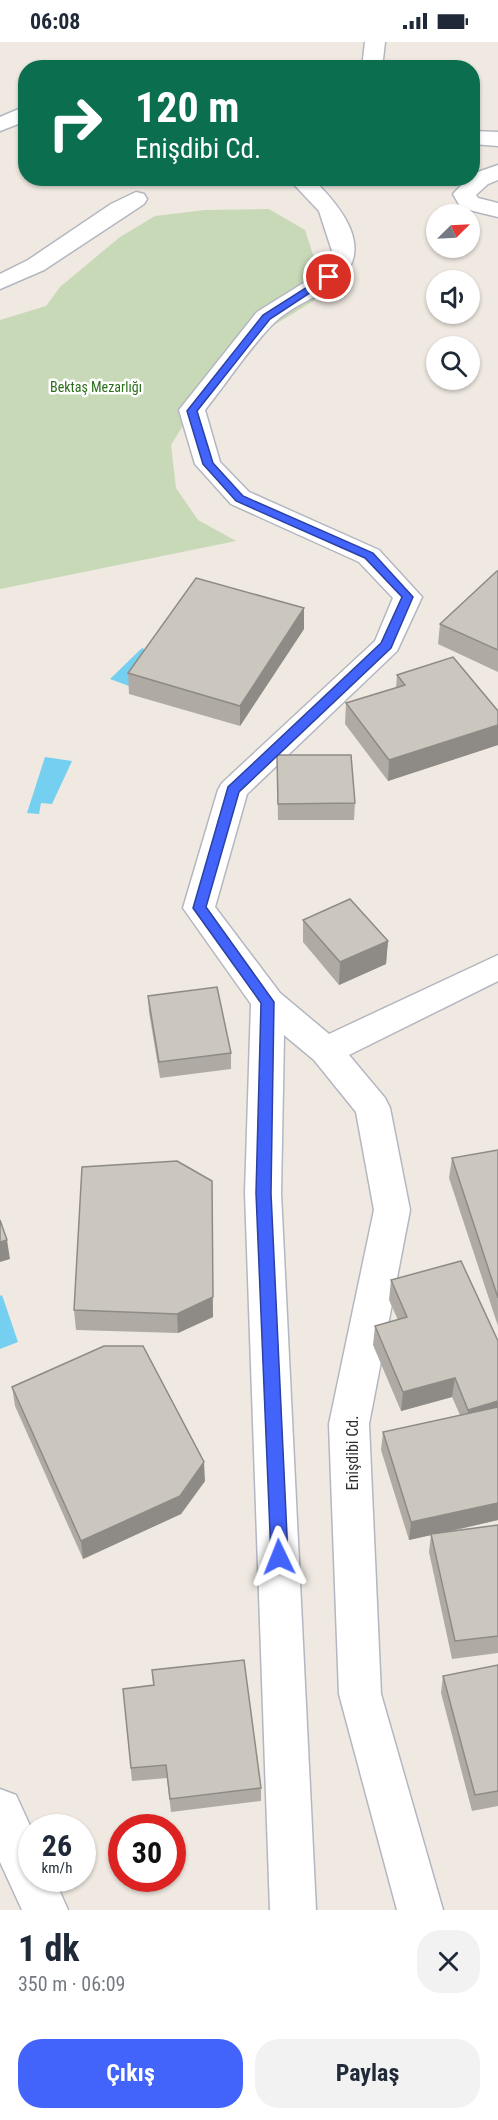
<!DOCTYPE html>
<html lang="tr">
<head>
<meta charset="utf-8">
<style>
	:root { --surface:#fff; --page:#f2f2f3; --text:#1f2937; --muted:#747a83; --accent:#4264fb }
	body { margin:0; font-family:"Roboto Condensed",sans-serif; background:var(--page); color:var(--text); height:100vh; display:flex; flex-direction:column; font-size:22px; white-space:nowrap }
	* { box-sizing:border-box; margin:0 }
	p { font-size:20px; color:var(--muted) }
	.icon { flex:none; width:33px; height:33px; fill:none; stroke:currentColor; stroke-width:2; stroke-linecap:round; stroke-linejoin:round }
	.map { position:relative; height:1868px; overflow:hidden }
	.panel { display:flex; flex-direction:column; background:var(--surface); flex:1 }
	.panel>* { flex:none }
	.top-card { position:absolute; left:18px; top:18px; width:462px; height:126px; border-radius:24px; box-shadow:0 2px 4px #0004; background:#0b6e4f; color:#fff; overflow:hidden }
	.needle { width:39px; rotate:66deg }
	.fabs { position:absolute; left:426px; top:162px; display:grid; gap:12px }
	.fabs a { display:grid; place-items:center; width:54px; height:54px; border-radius:50%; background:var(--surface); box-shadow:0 2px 4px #0004; font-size:30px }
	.speed { position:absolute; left:18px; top:1772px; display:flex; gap:12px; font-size:30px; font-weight:700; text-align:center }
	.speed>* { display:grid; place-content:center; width:78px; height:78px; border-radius:50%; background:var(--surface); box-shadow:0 2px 4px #0004; line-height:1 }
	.speed small { font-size:15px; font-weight:400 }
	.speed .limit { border:9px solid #d22; background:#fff; color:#111 }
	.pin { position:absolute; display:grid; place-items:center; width:51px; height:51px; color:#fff; margin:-26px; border:3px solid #fff; border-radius:50%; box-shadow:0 2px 6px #0007 }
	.me { position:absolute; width:66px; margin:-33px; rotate:358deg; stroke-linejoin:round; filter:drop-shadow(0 0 4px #0008) }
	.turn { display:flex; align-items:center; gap:21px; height:126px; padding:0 18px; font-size:27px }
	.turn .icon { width:78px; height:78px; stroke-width:2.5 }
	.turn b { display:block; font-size:42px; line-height:51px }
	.round { display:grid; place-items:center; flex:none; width:63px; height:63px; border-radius:24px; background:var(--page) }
	.summary { display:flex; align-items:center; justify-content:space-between; height:102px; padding:0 18px }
	h1 { font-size:36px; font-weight:700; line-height:45px }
	.action { display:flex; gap:12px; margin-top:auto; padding:12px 18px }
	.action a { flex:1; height:69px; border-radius:24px; background:var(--accent); color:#fff; font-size:24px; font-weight:700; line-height:69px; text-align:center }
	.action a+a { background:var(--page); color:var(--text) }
	.status { display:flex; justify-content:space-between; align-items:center; height:42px; padding:0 30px; background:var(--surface); direction:ltr }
	.status svg { height:16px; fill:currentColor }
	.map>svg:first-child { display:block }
	.cemetery { fill:#c8d9b8 }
	.water { fill:#75cff0 }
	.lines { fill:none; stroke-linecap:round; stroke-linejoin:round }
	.minor-casing { stroke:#b4b7c1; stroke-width:3 }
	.minor { fill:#fff; fill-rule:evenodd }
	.wall { fill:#afaba4 }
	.shaded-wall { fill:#8e8b86 }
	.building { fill:#cbc7bf; stroke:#8e8b86; stroke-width:1.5 }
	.route { fill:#4264fb; stroke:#2b41a3; stroke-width:1.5 }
	.labels { text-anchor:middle; stroke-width:5; stroke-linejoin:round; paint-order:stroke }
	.far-park-label { font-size:14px; fill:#2c6e1b; stroke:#fff }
	.street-label { font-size:16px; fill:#2e2e2e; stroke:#fff }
</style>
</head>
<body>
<div class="status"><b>06:08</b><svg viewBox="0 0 49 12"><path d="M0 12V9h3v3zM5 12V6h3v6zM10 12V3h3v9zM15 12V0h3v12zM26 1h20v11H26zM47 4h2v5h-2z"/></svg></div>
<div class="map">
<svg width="498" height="1868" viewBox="0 0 498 1868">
	<rect width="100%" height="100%" fill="#efe9e1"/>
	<!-- cemetery -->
	<polygon class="cemetery" points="269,167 305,188 320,234 315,258 245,301 220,324 171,403 176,446 198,478 236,499 0,547 0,278 46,264 60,245 120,195 155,174 205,168"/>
	<!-- water -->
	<g class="water">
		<polygon points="142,606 158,614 129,644 110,637"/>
		<polygon points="45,715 72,719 52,762 41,761 39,772 27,771"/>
		<polygon points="2,1253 18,1300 0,1307 0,1254"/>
	</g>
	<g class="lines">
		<!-- minor casing -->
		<g class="minor-casing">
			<g id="minor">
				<polygon points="365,0 385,0 382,26 362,26"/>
				<polygon points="26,64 26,79 0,89 0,75"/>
				<polygon points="472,89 498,90 498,104 472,102"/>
				<polygon points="498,123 498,138 488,142 476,153 478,156 498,161 498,175 461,166 453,152 468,136 472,136 472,132"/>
				<path d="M 288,136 L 312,136 C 339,163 378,207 336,241 C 317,256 291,264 274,281 C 250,305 226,342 205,368 L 220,420 L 249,450 L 379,508 L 422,555 L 397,609 L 247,752 L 215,865 L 280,951 L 329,992 L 498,913 L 498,939 L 349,1013 L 385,1056 L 390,1066 L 410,1168 L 369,1382 L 381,1652 L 443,1868 L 397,1868 L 339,1652 L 329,1382 L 374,1168 L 356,1070 L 314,1018 L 284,993 L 281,1151 L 316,1868 L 270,1868 L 245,1151 L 251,962 L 183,866 L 218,748 L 222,741 L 375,599 L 393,556 L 359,520 L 231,462 L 195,422 L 179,368 L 257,270 L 321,230 L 330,219 L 332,209 L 319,169 Z"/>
				<polygon points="136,150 144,152 147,157 144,162 44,228 0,247 0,232 28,218 111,162"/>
				<polygon points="0,1747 16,1753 32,1788 32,1836 54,1836 68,1868 22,1868 0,1820"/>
			</g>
		</g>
		<!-- minor -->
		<use href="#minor" class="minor"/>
	</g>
	<!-- wall -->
	<g class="wall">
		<polygon points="498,529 498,630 438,602 440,582"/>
		<polygon points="304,566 304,587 240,684 129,652 128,631"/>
		<polygon points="397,633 498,669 498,703 388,739 345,682 346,661 396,646"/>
		<polygon points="277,713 355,761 354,778 278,778"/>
		<polygon points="303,878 388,899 386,922 339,943 303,900"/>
		<polygon points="148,954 231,1011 231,1027 160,1036 149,970"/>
		<polygon points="498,1108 498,1284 449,1136 452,1116"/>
		<polygon points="82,1125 213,1275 178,1291 76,1288 74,1268"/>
		<polygon points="391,1238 498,1299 498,1478 448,1490 498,1483 498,1611 452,1617 429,1510 431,1493 409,1498 381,1408 383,1390 460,1373 452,1355 401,1369 373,1303 375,1284 398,1278 389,1258"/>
		<polygon points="12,1345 205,1439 181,1472 83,1517 15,1364"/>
		<polygon points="498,1623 498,1764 472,1769 441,1651 443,1634"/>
		<polygon points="152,1628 261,1746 261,1759 171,1770 167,1736 132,1739 123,1647 153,1643"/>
	</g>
	<!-- shaded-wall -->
	<g class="shaded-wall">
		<polygon points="304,566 304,587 240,684 240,664"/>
		<polygon points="498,683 498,703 388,739 389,718"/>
		<polygon points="388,899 386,922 339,943 340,920"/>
		<polygon points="212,1139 213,1275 178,1291 177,1272"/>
		<polygon points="7,1198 10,1217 0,1220 0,1200"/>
		<polygon points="455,1336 452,1355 401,1369 403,1350"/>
		<polygon points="498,1359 498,1377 466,1387 468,1368"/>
		<polygon points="204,1420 205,1439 181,1472 83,1517 81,1499"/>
		<polygon points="498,1461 498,1478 409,1498 411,1480"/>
	</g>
	<!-- building -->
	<g class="building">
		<polygon points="497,529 498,529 498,608 440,582"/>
		<polygon points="196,536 304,566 240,664 128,631"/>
		<polygon points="453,615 498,669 498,683 389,718 346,661 405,643 397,633"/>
		<polygon points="277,713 351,713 355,761 278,762"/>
		<polygon points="350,857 388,899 340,920 303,878"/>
		<polygon points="217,945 231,1011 159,1020 148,954"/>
		<polygon points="498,1108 498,1256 452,1116"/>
		<polygon points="177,1119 212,1139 213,1255 177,1272 74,1268 82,1125"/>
		<polygon points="0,1178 7,1198 0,1200"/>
		<polygon points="461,1219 498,1299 498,1359 468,1368 455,1336 403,1350 375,1284 407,1275 391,1238"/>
		<polygon points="104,1304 143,1304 204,1420 180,1454 81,1499 12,1345"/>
		<polygon points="498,1365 498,1461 411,1480 383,1390"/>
		<polygon points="498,1483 498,1594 455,1599 431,1492"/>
		<polygon points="244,1618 261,1746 170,1757 166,1723 131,1726 123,1647 154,1643 152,1628"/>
		<polygon points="498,1623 498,1749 475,1753 443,1634"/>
	</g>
	<!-- route -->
	<polygon class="route" points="326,233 334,235 270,277 197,369 213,421 243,454 373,511 413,555 391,606 239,750 206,865 274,960 271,1151 288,1515 285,1521 279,1523 273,1521 271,1515 256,1151 261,961 193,866 228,745 381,601 402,555 365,516 236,459 203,422 187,369 263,273"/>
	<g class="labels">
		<!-- far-park labels -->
		<g class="far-park-label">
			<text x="96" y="350">Bektaş Mezarlığı</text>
		</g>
		<!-- street labels -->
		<g class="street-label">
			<text transform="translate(352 1411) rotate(-90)" y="6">Enişdibi Cd.</text>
		</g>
	</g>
</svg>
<div class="fabs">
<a><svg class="needle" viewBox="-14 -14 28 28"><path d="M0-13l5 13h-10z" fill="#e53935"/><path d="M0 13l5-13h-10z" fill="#747a83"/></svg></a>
<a><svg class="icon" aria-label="sound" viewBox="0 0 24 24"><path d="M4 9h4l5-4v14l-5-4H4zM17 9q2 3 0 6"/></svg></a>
<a><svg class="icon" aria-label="search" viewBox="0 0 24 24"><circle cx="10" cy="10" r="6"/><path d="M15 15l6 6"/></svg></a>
</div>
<div class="speed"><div>26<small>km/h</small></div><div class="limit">30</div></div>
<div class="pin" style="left:329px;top:235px;background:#d93025"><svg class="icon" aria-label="arrive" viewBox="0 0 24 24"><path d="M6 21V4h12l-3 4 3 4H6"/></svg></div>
<svg class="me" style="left:279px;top:1515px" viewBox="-20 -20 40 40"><path d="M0-17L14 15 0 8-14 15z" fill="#4264fb" stroke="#fff" stroke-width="4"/></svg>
<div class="top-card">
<div class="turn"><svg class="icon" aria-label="right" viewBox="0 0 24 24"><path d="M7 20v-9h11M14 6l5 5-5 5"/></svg><div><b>120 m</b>Enişdibi Cd.</div></div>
</div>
</div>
<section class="panel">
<div class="summary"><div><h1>1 dk</h1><p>350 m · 06:09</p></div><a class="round"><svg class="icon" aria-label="close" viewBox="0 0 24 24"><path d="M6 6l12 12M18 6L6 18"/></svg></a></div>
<div class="action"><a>Çıkış</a><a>Paylaş</a></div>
</section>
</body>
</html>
